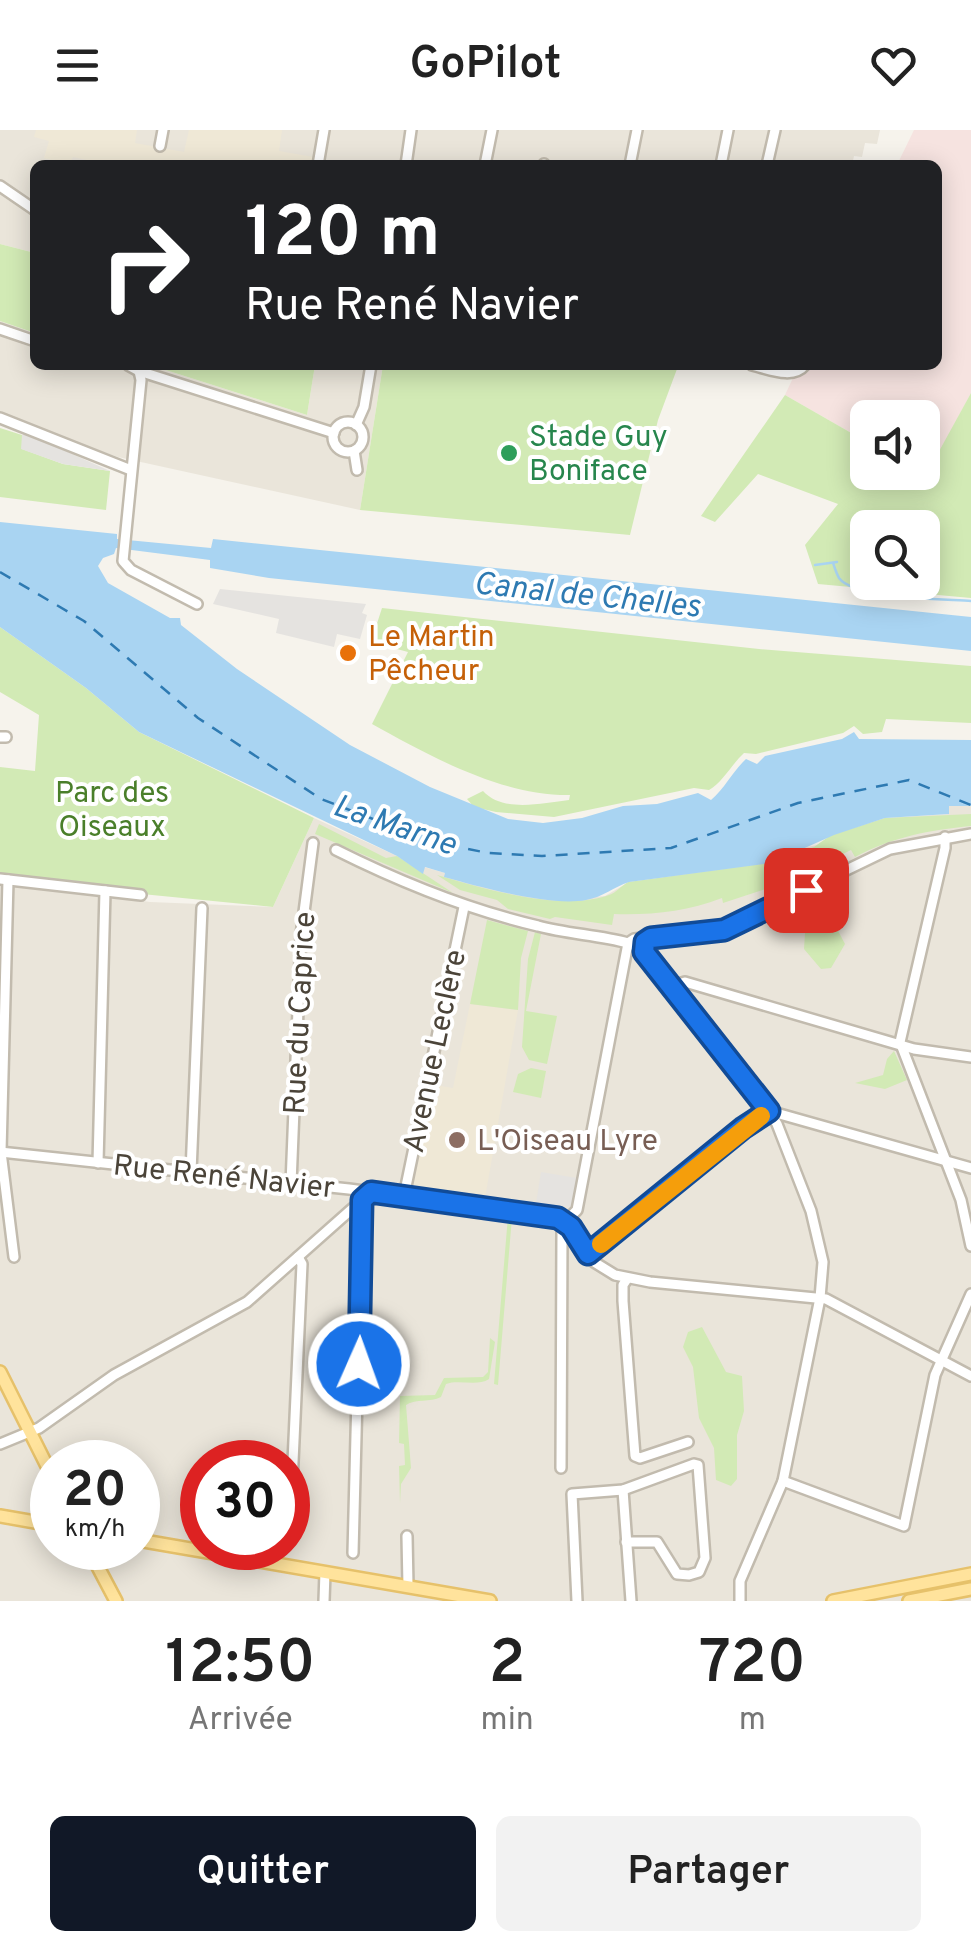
<!DOCTYPE html>
<html lang="fr">
<head>
<meta charset="utf-8">
<style>
	:root { --surface:#fff; --page:#f2f2f2; --text:#222; --muted:#767676; --accent:#111827 }
	body { margin:0; font-family:Overpass,sans-serif; background:var(--page); color:var(--text); height:100vh; display:flex; flex-direction:column; font-size:38px; white-space:nowrap }
	* { box-sizing:border-box; margin:0 }
	p { font-size:32px; color:var(--muted) }
	.icon { flex:none; width:55px; height:55px; fill:none; stroke:currentColor; stroke-width:2; stroke-linecap:round; stroke-linejoin:round }
	.map { position:relative; height:1471px; overflow:hidden }
	.details { display:flex; flex-direction:column; background:var(--surface); flex:1 }
	.details>* { flex:none }
	.top-card { position:absolute; left:30px; top:30px; width:912px; height:210px; border-radius:15px; box-shadow:0 5px 25px #0003; background:#202124; color:#fff; overflow:hidden }
	.fabs { position:absolute; left:850px; top:270px; display:grid; gap:20px }
	.fabs a { display:grid; place-items:center; width:90px; height:90px; border-radius:15px; background:var(--surface); box-shadow:0 5px 25px #0003; font-size:50px }
	.speed { position:absolute; left:30px; top:1310px; display:flex; gap:20px; font-size:50px; font-weight:700; text-align:center }
	.speed>* { display:grid; place-content:center; width:130px; height:130px; border-radius:50%; background:var(--surface); box-shadow:0 5px 25px #0003; line-height:1 }
	.speed small { font-size:25px; font-weight:400 }
	.speed .limit { border:15px solid #d22; background:#fff; color:#111 }
	.pin { position:absolute; display:grid; place-items:center; width:85px; height:85px; color:#fff; margin:-42px; border-radius:20px; box-shadow:0 5px 15px #0006 }
	.me { position:absolute; width:110px; margin:-55px; rotate:2deg; stroke-linejoin:round; filter:drop-shadow(0 0 8px #0008) }
	.turn { display:flex; align-items:center; gap:35px; height:210px; padding:0 50px; font-size:45px }
	.turn .icon { width:130px; height:130px; stroke-width:2.5 }
	.turn b { display:block; font-size:70px; line-height:85px }
	.eta { display:flex; justify-content:space-evenly; align-items:center; height:170px; text-align:center }
	.eta b { font-size:60px; font-weight:600; line-height:70px }
	.cta { display:flex; gap:20px; margin-top:auto; padding:20px 50px }
	.cta a { flex:1; height:115px; border-radius:15px; background:var(--accent); color:#fff; font-size:40px; font-weight:600; line-height:115px; text-align:center }
	.cta a+a { background:var(--page); color:var(--text) }
	header { display:flex; justify-content:space-between; align-items:center; height:130px; padding:0 50px; background:var(--surface); font-size:45px; font-weight:600 }
	.map>svg:first-child { display:block }
	.residential { fill:#eae5da; fill-rule:evenodd }
	.education { fill:#efe8d6 }
	.medical { fill:#f6e3e0 }
	.green { fill:#d2eab5; fill-rule:evenodd }
	.parking { fill:#e5e3e0 }
	.water { fill:#a9d4f2 }
	.lines { fill:none; stroke-linecap:round; stroke-linejoin:round }
	.stream { stroke:#a9d4f2; stroke-width:2.5 }
	.ferry { stroke:#2e7ab2; stroke-width:2.5; stroke-dasharray:12 10; stroke-linecap:butt }
	.minor-casing { stroke:#c2bbae; stroke-width:14 }
	.major-casing { stroke:#e6c16a; stroke-width:16 }
	.minor { stroke:#fff; stroke-width:9 }
	.major { stroke:#ffe39c; stroke-width:11 }
	.route-casing { stroke:#114b97; stroke-width:25 }
	.route { stroke:#1a73e8; stroke-width:18 }
	.slow { stroke:#f59e0b; stroke-width:18 }
	.leisure-dot { fill:#2e9e5b; stroke:#fff; stroke-width:4 }
	.food-dot { fill:#e8710a; stroke:#fff; stroke-width:4 }
	.education-dot { fill:#8d6e63; stroke:#fff; stroke-width:4 }
	.labels { text-anchor:middle; stroke-width:8; stroke-linejoin:round; paint-order:stroke }
	.leisure-label { font-size:30px; fill:#27864d; stroke:#fff; text-anchor:start }
	.food-label { font-size:30px; fill:#c56008; stroke:#fff; text-anchor:start }
	.park-label { font-size:30px; fill:#4a7f2a; stroke:#fff }
	.street-label { font-size:30px; fill:#4b4439; stroke:#fff }
	.education-label { font-size:30px; fill:#785e54; stroke:#fff; text-anchor:start }
	.water-label { font-size:32px; font-style:italic; fill:#2e7ab2; stroke:#fff }
</style>
</head>
<body>
<header><svg class="icon" aria-label="menu" viewBox="0 0 24 24"><path d="M4 6h16M4 12h16M4 18h16"/></svg>GoPilot<svg class="icon" aria-label="heart" viewBox="0 0 24 24"><path d="M12 20l-8-8c-3-5 5-10 8-4 3-6 11-1 8 4z"/></svg></header>
<div class="map">
<svg width="971" height="1471" viewBox="0 0 971 1471">
	<rect width="100%" height="100%" fill="#f6f3ec"/>
	<!-- residential -->
	<g class="residential">
		<polygon points="0,0 880,0 877,14 865,13 862,27 854,26 852,35 35,35 35,123 0,114"/>
		<polygon points="0,191 35,203 35,235 150,235 307,285 315,235 383,235 360,380 118,327 0,286"/>
		<path d="M 949,676 L 971,676 L 971,1471 L 0,1471 L 0,751 L 150,772 L 273,777 L 314,688 L 397,726 L 423,743 L 424,737 L 445,743 L 459,751 L 556,769 L 592,767 L 605,766 L 629,752 L 648,751 L 817,715 L 834,705 L 885,688 L 949,684 ZM 52,1332 L 138,1332 L 138,1418 L 52,1418 ZM 202,1332 L 288,1332 L 288,1418 L 202,1418 Z"/>
	</g>
	<!-- education -->
	<g class="education">
		<polygon points="36,0 137,0 135,13 184,22 189,0 282,0 279,21 313,27 312,35 96,35 96,32 73,27 69,35 44,28 49,11 34,7"/>
		<polygon points="470,874 518,880 485,1068 410,1060 429,954 453,958"/>
	</g>
	<!-- medical -->
	<polygon class="medical" points="914,0 971,0 971,263 927,346 921,343 922,288 868,288 867,312 785,265 799,235 938,235 938,35 897,35"/>
	<!-- green -->
	<g class="green">
		<polygon points="0,114 35,123 35,203 0,191"/>
		<polygon points="150,235 315,235 307,285"/>
		<polygon points="383,235 657,235 677,239 658,290 630,405 360,380"/>
		<path d="M 971,263 L 971,468 L 818,454 L 805,415 L 838,374 L 758,344 L 715,392 L 701,386 L 785,265 L 867,312 L 868,342 L 921,342 L 926,345 ZM 868,398 L 922,398 L 922,452 L 868,452 Z"/>
		<polygon points="0,298 22,305 22,319 63,334 110,341 106,380 0,367"/>
		<path d="M 382,478 L 759,519 L 971,536 L 971,593 L 886,589 L 882,602 L 863,604 L 854,596 L 843,603 L 756,624 L 744,623 C 731,635 723,652 709,660 L 694,658 L 554,687 L 496,682 L 474,677 L 467,669 L 483,661 C 503,683 542,673 569,670 L 570,665 C 501,666 430,626 372,594 L 408,522 L 371,512 Z"/>
		<polygon points="0,497 86,558 139,602 314,688 273,777 0,750 0,637 35,641 39,585 0,562"/>
		<path d="M 971,684 L 971,696 C 929,700 893,707 855,727 L 851,720 L 808,741 L 808,745 L 723,773 L 722,768 C 686,782 652,785 614,784 L 612,795 L 555,787 L 550,789 L 508,779 L 497,770 L 460,760 L 437,745 C 484,759 563,782 609,765 C 616,763 621,756 628,752 L 776,732 L 814,717 L 831,705 L 885,688 Z"/>
		<polygon points="319,694 386,728 397,726 453,763 315,704"/>
		<polygon points="828,782 845,814 831,838 821,839 804,819 805,803 819,797 819,785"/>
		<polygon points="487,790 528,801 521,828 518,880 470,874"/>
		<polygon points="535,802 541,804 526,881 557,886 547,934 529,930 522,917 528,829"/>
		<polygon points="894,921 907,950 885,959 855,953 883,945 887,929"/>
		<polygon points="531,938 546,941 541,968 513,962 518,944"/>
		<polygon points="508,1086 512,1087 498,1255 494,1254"/>
		<polygon points="702,1197 726,1242 742,1246 744,1281 737,1305 737,1349 731,1356 716,1350 714,1318 699,1288 693,1237 683,1217 688,1202"/>
		<path d="M 490,1208 L 495,1212 L 489,1249 C 477,1257 459,1249 446,1254 L 441,1267 C 430,1273 416,1268 406,1275 L 411,1338 L 401,1354 L 400,1373 L 399,1336 L 405,1335 L 404,1314 L 399,1313 L 400,1266 L 435,1265 L 444,1248 L 483,1247 L 488,1242 Z"/>
	</g>
	<!-- parking -->
	<g class="parking">
		<polygon points="22,305 30,305 110,341 63,334 21,319"/>
		<polygon points="220,459 366,474 362,483 367,485 360,509 337,504 334,517 276,503 279,489 213,474"/>
		<polygon points="541,1042 577,1048 573,1077 536,1073"/>
	</g>
	<!-- water -->
	<path class="water" d="M 0,392 L 117,404 L 117,409 L 211,418 L 213,409 L 971,487 L 971,521 L 269,448 L 210,438 L 210,430 L 116,418 L 114,424 L 103,428 L 98,436 L 108,453 L 170,488 L 180,488 L 181,495 L 237,539 L 350,615 L 430,657 L 508,689 L 543,693 L 582,688 L 623,676 L 657,674 L 698,663 L 711,670 C 726,657 732,642 746,629 L 757,634 L 765,626 L 842,609 L 854,602 L 859,609 L 971,610 L 971,676 L 949,676 L 949,684 L 885,688 L 834,705 L 771,733 L 629,752 C 614,757 603,767 586,770 C 551,777 480,757 444,747 L 445,743 L 425,737 L 423,744 L 397,726 L 139,602 L 86,558 L 0,497 Z"/>
	<g class="lines">
		<!-- stream -->
		<g class="stream">
			<path d="M 833,433 C 835,438 836,443 839,448 C 854,469 944,469 971,471"/>
			<polyline points="815,435 837,432"/>
		</g>
		<!-- ferry -->
		<polyline class="ferry" points="0,442 84,491 198,588 321,669 433,712 488,723 542,726 671,718 798,673 909,650 971,675"/>
		<!-- minor casing -->
		<g class="minor-casing">
			<g id="minor">
				<polyline points="160,16 163,0"/>
				<polyline points="318,35 324,0"/>
				<polyline points="406,35 411,0"/>
				<polyline points="485,35 492,0"/>
				<polyline points="544,35 544,34"/>
				<polyline points="630,35 637,0"/>
				<polyline points="721,35 728,0"/>
				<polyline points="767,35 775,0"/>
				<polyline points="0,56 35,80"/>
				<polyline points="0,199 35,211"/>
				<polyline points="128,235 139,241 334,303"/>
				<path d="M 752,235 C 769,239 793,250 805,235"/>
				<polyline points="139,241 141,250 123,431 131,440 197,474"/>
				<polyline points="0,288 131,340"/>
				<circle cx="348" cy="307" r="15"/>
				<polyline points="356,295 364,277 371,235"/>
				<polyline points="354,321 357,340"/>
				<polyline points="0,607 6,607"/>
				<polyline points="945,707 945,718 900,912 961,1070 971,1116"/>
				<path d="M 336,720 C 402,753 466,779 538,796 C 567,804 599,805 628,813 L 634,809 L 724,799 L 890,719 L 971,704"/>
				<polyline points="0,749 141,765"/>
				<polyline points="8,750 1,1022 14,1127"/>
				<polyline points="628,813 642,819 762,969 777,994 811,1081 823,1132 820,1168 783,1351 740,1451 740,1471"/>
				<polyline points="672,856 685,852 914,919 971,927"/>
				<polyline points="769,981 971,1038"/>
				<polyline points="0,1022 349,1059 546,1085 568,1094 594,1132 615,1145 650,1152 826,1169 971,1246"/>
				<polyline points="98,1033 105,761"/>
				<polyline points="191,1042 202,778"/>
				<polyline points="291,1054 301,805 313,713"/>
				<polyline points="404,1066 464,777"/>
				<polyline points="565,1092 577,1080 628,813"/>
				<polyline points="588,1124 743,998 769,981"/>
				<polyline points="627,1149 623,1155 623,1171 635,1326 640,1328 688,1312"/>
				<polyline points="0,1314 39,1298 114,1245 247,1172 371,1062"/>
				<polyline points="561,1338 562,1103 565,1092"/>
				<polyline points="783,1351 904,1396 935,1245 971,1164"/>
				<polyline points="623,1360 631,1471"/>
				<polyline points="290,1398 302,1134 298,1127"/>
				<polyline points="407,1406 408,1456"/>
				<polyline points="353,1423 362,1070"/>
				<polyline points="324,1471 325,1442"/>
				<polyline points="577,1471 572,1364 623,1360 694,1334 698,1335 705,1428 699,1442 689,1445 677,1444 657,1412 626,1412"/>
			</g>
		</g>
		<!-- major casing -->
		<g class="major-casing">
			<g id="major">
				<polyline points="0,1242 52,1346"/>
				<polyline points="0,1386 52,1395"/>
				<polyline points="138,1410 490,1471"/>
				<polyline points="88,1418 116,1471"/>
				<polyline points="833,1471 971,1444"/>
				<polyline points="909,1471 971,1459"/>
			</g>
		</g>
		<!-- minor -->
		<use href="#minor" class="minor"/>
		<!-- major -->
		<use href="#major" class="major"/>
	</g>
	<g class="lines">
		<!-- route casing -->
		<g class="route-casing">
			<polyline id="route" points="359,1234 362,1070 371,1062 558,1088 571,1097 588,1124 743,998 769,981 644,822 645,812 651,808 724,800 806,760"/>
		</g>
		<!-- route -->
		<use href="#route" class="route"/>
		<!-- slow -->
		<polyline class="slow" points="601,1114 761,986"/>
	</g>
	<!-- markers -->
	<circle class="leisure-dot" cx="509" cy="323" r="10"/>
	<circle class="food-dot" cx="348" cy="523" r="10"/>
	<circle class="education-dot" cx="457" cy="1010" r="10"/>
	<g class="labels">
		<!-- leisure labels -->
		<g class="leisure-label">
			<text x="529" y="316">Stade Guy<tspan x="529" dy="34">Boniface</tspan></text>
		</g>
		<!-- food labels -->
		<g class="food-label">
			<text x="368" y="516">Le Martin<tspan x="368" dy="34">Pêcheur</tspan></text>
		</g>
		<!-- park labels -->
		<g class="park-label">
			<text x="112" y="672">Parc des<tspan x="112" dy="34">Oiseaux</tspan></text>
		</g>
		<!-- street labels -->
		<g class="street-label">
			<text transform="translate(299 883) rotate(-87)" y="10">Rue du Caprice</text>
			<text transform="translate(434 921) rotate(-78)" y="10">Avenue Leclère</text>
			<text transform="translate(224 1046) rotate(6)" y="10">Rue René Navier</text>
		</g>
		<!-- education labels -->
		<g class="education-label">
			<text x="477" y="1020">L'Oiseau Lyre</text>
		</g>
		<!-- water labels -->
		<g class="water-label">
			<text transform="translate(587 464) rotate(6)" y="11">Canal de Chelles</text>
			<text transform="translate(395 694) rotate(19)" y="11">La Marne</text>
		</g>
	</g>
</svg>
<div class="fabs">
<a><svg class="icon" aria-label="sound" viewBox="0 0 24 24"><path d="M4 9h4l5-4v14l-5-4H4zM17 9q2 3 0 6"/></svg></a>
<a><svg class="icon" aria-label="search" viewBox="0 0 24 24"><circle cx="10" cy="10" r="6"/><path d="M15 15l6 6"/></svg></a>
</div>
<div class="speed"><div>20<small>km/h</small></div><div class="limit">30</div></div>
<div class="pin" style="left:806px;top:760px;background:#d93025"><svg class="icon" aria-label="arrive" viewBox="0 0 24 24"><path d="M6 21V4h12l-3 4 3 4H6"/></svg></div>
<svg class="me" style="left:359px;top:1234px" viewBox="-20 -20 40 40"><circle r="17" fill="#1a73e8" stroke="#fff" stroke-width="3"/><path d="M0-11L8 9 0 5-8 9z" fill="#fff"/></svg>
<div class="top-card">
<div class="turn"><svg class="icon" aria-label="right" viewBox="0 0 24 24"><path d="M7 20v-9h11M14 6l5 5-5 5"/></svg><div><b>120 m</b>Rue René Navier</div></div>
</div>
</div>
<section class="details">
<div class="eta">
<div><b>12:50</b><p>Arrivée</p></div>
<div><b>2</b><p>min</p></div>
<div><b>720</b><p>m</p></div>
</div>
<div class="cta"><a>Quitter</a><a>Partager</a></div>
</section>
</body>
</html>
